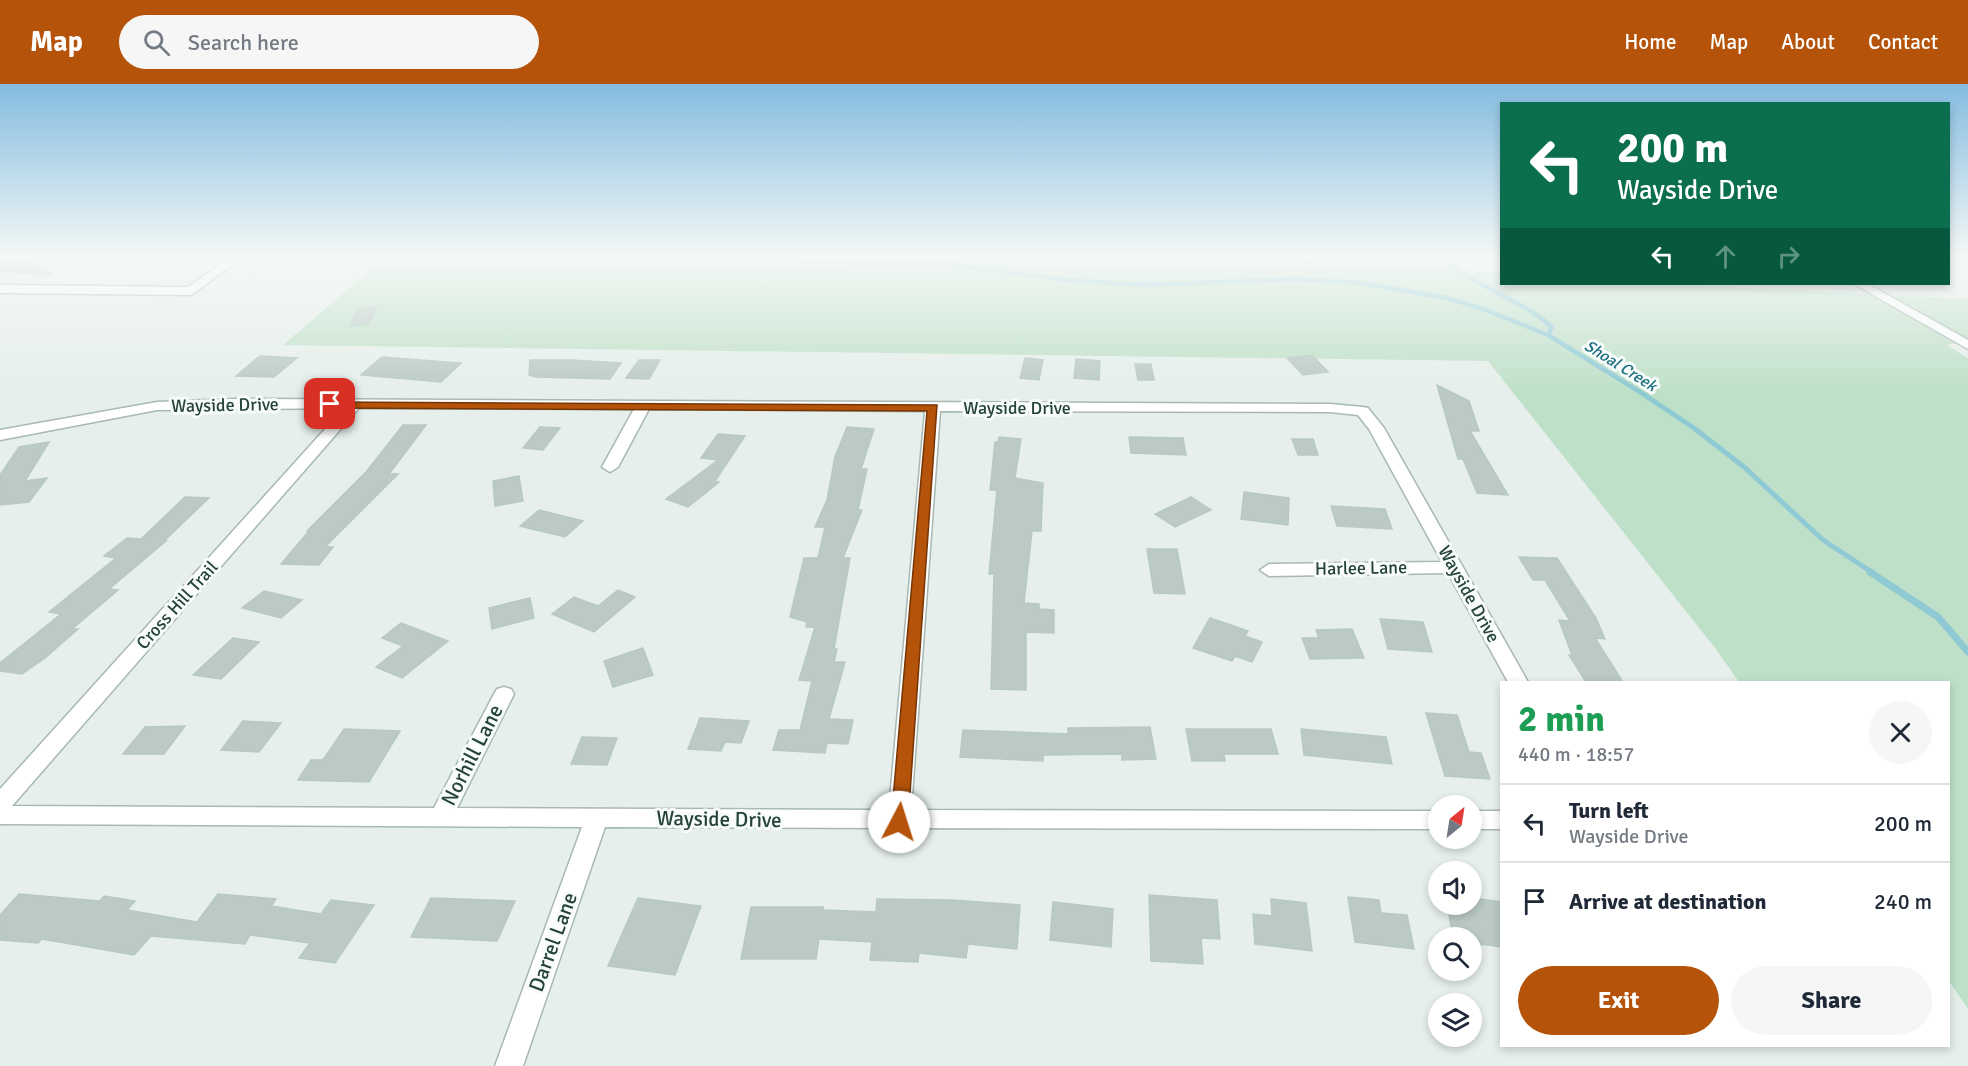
<!DOCTYPE html>
<html lang="en">
<head>
<meta charset="utf-8">
<style>
	:root { --surface:#fff; --page:#f6f6f7; --text:#1f2937; --muted:#747a83; --line:#e0e1e3; --accent:#b45309 }
	body { margin:0; font-family:Signika,sans-serif; background:var(--page); color:var(--text); height:100vh; display:flex; flex-direction:column; font-size:22px; white-space:nowrap }
	* { box-sizing:border-box; margin:0 }
	p { font-size:20px; color:var(--muted) }
	.icon { flex:none; width:33px; height:33px; fill:none; stroke:currentColor; stroke-width:2; stroke-linecap:round; stroke-linejoin:round }
	.map { position:relative; flex:1; overflow:hidden }
	.sheet { position:absolute; left:1500px; top:597px; width:450px; height:366px; display:flex; flex-direction:column; background:var(--surface); border-radius:0px; box-shadow:0 3px 9px #0003 }
	.sheet>* { flex:none }
	.guide { position:absolute; left:1500px; top:18px; width:450px; height:183px; border-radius:0px; box-shadow:0 3px 9px #0003; background:#0b6e4f; color:#fff; overflow:hidden }
	.needle { width:39px; rotate:30deg }
	.fabs { position:absolute; left:1428px; top:711px; display:grid; gap:12px }
	.fabs a { display:grid; place-items:center; width:54px; height:54px; border-radius:50%; background:var(--surface); box-shadow:0 3px 9px #0003; font-size:30px }
	.pin { position:absolute; display:grid; place-items:center; width:51px; height:51px; color:#fff; margin:-26px; border-radius:12px; box-shadow:0 3px 9px #0006 }
	.me { position:absolute; width:66px; margin:-33px; rotate:5deg; stroke-linejoin:round; filter:drop-shadow(0 0 4px #0008) }
	.turn { display:flex; align-items:center; gap:21px; height:126px; padding:0 18px; font-size:27px }
	.turn .icon { width:78px; height:78px; stroke-width:2.5 }
	.turn b { display:block; font-size:42px; line-height:51px }
	.lanes { display:flex; align-items:center; height:57px; padding:0 18px; background:#0003; justify-content:center; gap:30px; direction:ltr }
	.lanes .off { opacity:.35 }
	.round { display:grid; place-items:center; flex:none; width:63px; height:63px; border-radius:32px; background:var(--page) }
	.head { display:flex; align-items:center; justify-content:space-between; height:102px; padding:0 18px }
	h1 { font-size:36px; font-weight:700; line-height:45px; color:#1e9e55 }
	.button { display:flex; gap:12px; margin-top:auto; padding:12px 18px }
	.button a { flex:1; height:69px; border-radius:36px; background:var(--accent); color:#fff; font-size:24px; font-weight:700; line-height:69px; text-align:center }
	.button a+a { background:var(--page); color:var(--text) }
	ul { padding:0; list-style:none }
	li { display:flex; align-items:center; gap:18px; height:78px; padding:0 18px; border-top:2px solid var(--line) }
	li div { flex:1 }
	li b { display:block; font-size:22px }
	li em { font-style:normal }
	header { display:flex; align-items:center; gap:36px; box-sizing:border-box; height:84px; padding:0 30px; background:var(--accent); color:#fff }
	header strong { font-size:28px }
	nav { display:flex; gap:33px; margin-inline-start:auto; font-size:21px }
	.search { width:420px; height:54px; background:var(--page); display:flex; align-items:center; gap:15px; box-sizing:border-box; padding:0 21px; border-radius:33px; color:var(--muted); font-size:22px }
	.map>svg:first-child { display:block }
	.green { fill:#bfe0c8 }
	.lines { fill:none; stroke-linecap:round; stroke-linejoin:round }
	.stream-far2 { stroke:#8ec9d4; stroke-width:4.5 }
	.stream-far1 { stroke:#8ec9d4; stroke-width:5 }
	.stream { stroke:#8ec9d4; stroke-width:7 }
	.building { fill:#bbcac4; stroke:#b8c9c2; stroke-width:1.5 }
	.minor-casing { stroke:#a8b8b2; stroke-width:3 }
	.tertiary-casing { stroke:#a8b8b2; stroke-width:3 }
	.minor { fill:#fff; fill-rule:evenodd }
	.tertiary { fill:#fff; fill-rule:evenodd }
	.route { fill:#b45309; stroke:#753606; stroke-width:1.5 }
	.labels { text-anchor:middle; stroke-width:6; stroke-linejoin:round; paint-order:stroke }
	.far-water-label { font-size:16px; font-style:italic; fill:#1c6f80; stroke:#f7fbf9 }
	.street-label { font-size:18px; fill:#24423a; stroke:#f7fbf9 }
	.near-street-label { font-size:21px; fill:#24423a; stroke:#f7fbf9 }
</style>
</head>
<body>
<header>
<strong>Map</strong>
<div class="search"><svg class="icon" aria-label="search" viewBox="0 0 24 24"><circle cx="10" cy="10" r="6"/><path d="M15 15l6 6"/></svg>Search here</div>
<nav><a>Home</a><a>Map</a><a>About</a><a>Contact</a></nav>
</header>
<div class="map">
<svg width="1968" height="982" viewBox="0 0 1968 982">
	<rect width="100%" height="100%" fill="#e6efeb"/>
	<!-- green -->
	<polygon class="green" points="387,172 1253,172 1501,189 1502,200 1671,200 1968,215 1968,257 1947,261 1968,274 1968,925 1949,897 1948,598 1739,598 1715,564 1488,277 283,261"/>
	<g class="lines">
		<!-- stream-far2 -->
		<g class="stream-far2">
			<polyline points="746,172 833,178 943,180 1066,196 1146,201 1296,195 1360,199 1447,214 1483,225 1548,251 1648,313"/>
			<path d="M 1439,172 C 1473,203 1518,213 1552,243 L 1548,251"/>
		</g>
		<!-- stream-far1 -->
		<polyline class="stream-far1" points="1646,312 1694,344 1744,383 1823,456 1873,489"/>
		<!-- stream -->
		<polyline class="stream" points="1870,488 1938,533 1968,568"/>
	</g>
	<!-- building -->
	<g class="building">
		<polygon points="0,172 15,172 52,190 51,192 0,187"/>
		<polygon points="377,223 369,240 350,242 358,225"/>
		<polygon points="1312,271 1328,288 1303,291 1287,274"/>
		<polygon points="260,272 297,274 274,293 236,292"/>
		<polygon points="382,273 461,279 441,298 361,291"/>
		<polygon points="1025,274 1043,276 1039,296 1020,294"/>
		<polygon points="1076,275 1100,277 1099,296 1074,294"/>
		<polygon points="530,276 571,276 621,279 610,295 536,293 529,291"/>
		<polygon points="639,276 660,276 649,295 626,294"/>
		<polygon points="1135,280 1151,280 1154,296 1138,296"/>
		<polygon points="1437,301 1469,317 1479,347 1470,347 1508,411 1477,409 1463,375 1458,375"/>
		<polygon points="403,341 426,341 389,390 398,390 325,463 333,463 319,481 281,480 309,447 307,447 366,388"/>
		<polygon points="540,343 560,344 543,366 523,364"/>
		<polygon points="847,343 874,345 861,385 867,385 858,426 862,426 843,474 850,474 834,565 837,565 834,578 845,578 829,635 853,636 848,660 827,659 825,669 773,666 779,646 800,646 812,597 799,596 815,543 806,543 807,538 790,533 804,474 818,474 825,443 815,443 827,416 835,373"/>
		<polygon points="718,350 745,352 715,397 719,398 688,423 666,415 718,376 701,374"/>
		<polygon points="999,353 1021,355 1015,394 1043,399 1041,447 1032,447 1024,519 1039,520 1039,525 1054,526 1054,549 1026,548 1026,606 991,605 994,490 989,490 997,406 990,406 995,358 998,358"/>
		<polygon points="1129,353 1183,354 1186,371 1131,369"/>
		<polygon points="1292,355 1313,355 1318,371 1298,371"/>
		<polygon points="49,358 25,397 47,394 29,418 0,421 0,391 19,363"/>
		<polygon points="519,392 523,417 495,422 493,397"/>
		<polygon points="1244,408 1289,414 1288,441 1241,435"/>
		<polygon points="185,413 209,414 164,457 166,457 109,505 118,506 72,545 78,545 45,574 22,590 0,587 0,579 61,530 49,528 116,474 104,472 127,454 141,455"/>
		<polygon points="1191,413 1211,426 1175,443 1155,430"/>
		<polygon points="1331,422 1385,425 1392,445 1337,442"/>
		<polygon points="539,426 583,437 565,453 520,442"/>
		<polygon points="1147,465 1177,465 1185,510 1154,509"/>
		<polygon points="1519,473 1557,474 1596,534 1605,555 1595,554 1623,598 1586,598 1569,571 1572,571 1559,536 1570,537 1545,496 1533,496"/>
		<polygon points="618,506 635,513 594,548 552,530 574,513 598,522"/>
		<polygon points="264,507 302,516 281,534 242,524"/>
		<polygon points="530,514 534,534 492,545 489,524"/>
		<polygon points="1210,534 1248,547 1245,552 1262,558 1252,578 1235,572 1232,577 1193,564"/>
		<polygon points="1380,535 1423,538 1432,568 1388,565"/>
		<polygon points="401,539 448,557 402,594 376,583 403,562 382,554"/>
		<polygon points="1352,545 1364,574 1310,575 1302,554 1319,554 1316,546"/>
		<polygon points="233,554 259,558 221,595 193,591"/>
		<polygon points="643,564 653,591 613,603 604,577"/>
		<polygon points="1426,629 1457,631 1469,668 1481,669 1490,695 1445,692"/>
		<polygon points="700,634 749,637 741,659 725,658 721,667 688,665"/>
		<polygon points="243,637 281,639 259,668 221,666"/>
		<polygon points="185,642 164,670 123,670 145,643"/>
		<polygon points="1150,643 1156,675 1122,676 1122,670 1043,671 1043,677 960,673 963,646 1068,650 1068,644"/>
		<polygon points="344,645 400,647 369,698 298,696 311,676 323,676"/>
		<polygon points="1186,645 1271,645 1278,670 1224,670 1225,677 1192,677"/>
		<polygon points="1301,645 1386,653 1392,680 1304,671"/>
		<polygon points="582,653 617,654 607,681 571,680"/>
		<polygon points="19,810 100,817 104,812 135,817 127,826 197,838 218,810 276,815 271,822 321,830 331,816 374,821 335,879 299,874 310,859 250,851 245,860 151,852 134,871 42,855 38,859 0,856 0,831"/>
		<polygon points="1149,811 1217,816 1220,855 1201,854 1203,880 1151,877"/>
		<polygon points="1348,813 1379,816 1381,829 1407,831 1414,865 1355,858"/>
		<polygon points="431,814 515,817 497,857 411,853"/>
		<polygon points="638,814 701,822 675,891 608,882"/>
		<polygon points="1472,814 1502,818 1502,863 1472,859 1472,854 1453,854 1448,825 1470,828 1468,820 1472,820"/>
		<polygon points="877,815 952,816 1020,821 1017,865 968,860 966,874 919,869 918,878 870,876 872,858 819,855 816,875 741,875 751,823 823,823 823,826 876,828"/>
		<polygon points="1271,815 1306,819 1312,867 1255,860 1253,830 1272,832"/>
		<polygon points="1053,818 1113,825 1111,863 1050,856"/>
	</g>
	<g class="lines">
		<!-- minor casing -->
		<g class="minor-casing">
			<g id="minor">
				<polygon points="232,172 245,172 191,211 0,209 0,201 188,203"/>
				<path d="M 236,315 L 1330,320 L 1363,323 L 1368,324 L 1384,344 L 1528,598 L 1508,598 L 1448,489 L 1269,492 L 1260,486 L 1269,480 L 1442,478 L 1369,345 L 1358,331 L 1330,328 L 940,327 L 911,726 L 1438,727 L 1438,745 L 907,744 L 899,747 L 891,744 L 605,743 L 523,982 L 495,982 L 582,743 L 0,740 L 0,705 L 344,324 L 157,326 L 0,356 L 0,346 L 157,318 ZM 359,324 L 634,325 L 602,383 L 610,388 L 618,383 L 649,325 L 925,327 L 889,726 L 457,724 L 514,610 L 511,605 L 504,603 L 497,605 L 494,610 L 434,724 L 12,722 Z"/>
				<rect x="1472" y="727" width="30" height="18"/>
			</g>
		</g>
		<!-- tertiary casing -->
		<g class="tertiary-casing">
			<polygon id="tertiary" points="1854,200 1868,200 1968,256 1968,265"/>
		</g>
		<!-- minor -->
		<use href="#minor" class="minor"/>
		<!-- tertiary -->
		<use href="#tertiary" class="tertiary"/>
	</g>
	<!-- sky -->
	<linearGradient id="sky" x2="0" y2="1"><stop stop-color="#84bce0"/><stop offset="0.56" stop-color="#f4f8f6"/><stop offset="1" stop-color="#f4f8f6" stop-opacity="0"/></linearGradient>
	<rect width="1968" height="309" fill="url(#sky)"/>
	<!-- route -->
	<polygon class="route" points="327,318 937,321 908,738 906,743 893,743 891,738 927,327 330,324 327,323"/>
	<g class="labels">
		<!-- far-water labels -->
		<g class="far-water-label">
			<text transform="translate(1621 281) rotate(32)" y="6">Shoal Creek</text>
		</g>
		<!-- street labels -->
		<g class="street-label">
			<text transform="translate(225 321) rotate(-1)" y="6">Wayside Drive</text>
			<text x="1017" y="330">Wayside Drive</text>
			<text transform="translate(1361 484) rotate(-1)" y="6">Harlee Lane</text>
			<text transform="translate(1469 510) rotate(61)" y="6">Wayside Drive</text>
			<text transform="translate(177 521) rotate(-48)" y="6">Cross Hill Trail</text>
		</g>
		<!-- near-street labels -->
		<g class="near-street-label">
			<text transform="translate(472 671) rotate(-63)" y="7">Norhill Lane</text>
			<text transform="translate(719 735) rotate(1)" y="7">Wayside Drive</text>
			<text transform="translate(553 858) rotate(-70)" y="7">Darrel Lane</text>
		</g>
	</g>
</svg>
<div class="fabs">
<a><svg class="needle" viewBox="-14 -14 28 28"><path d="M0-13l5 13h-10z" fill="#e53935"/><path d="M0 13l5-13h-10z" fill="#747a83"/></svg></a>
<a><svg class="icon" aria-label="sound" viewBox="0 0 24 24"><path d="M4 9h4l5-4v14l-5-4H4zM17 9q2 3 0 6"/></svg></a>
<a><svg class="icon" aria-label="search" viewBox="0 0 24 24"><circle cx="10" cy="10" r="6"/><path d="M15 15l6 6"/></svg></a>
<a><svg class="icon" aria-label="layers" viewBox="0 0 24 24"><path d="M12 4l9 5-9 5-9-5zM3 14l9 5 9-5"/></svg></a>
</div>
<div class="pin" style="left:330px;top:320px;background:#d93025"><svg class="icon" aria-label="arrive" viewBox="0 0 24 24"><path d="M6 21V4h12l-3 4 3 4H6"/></svg></div>
<svg class="me" style="left:899px;top:738px" viewBox="-20 -20 40 40"><circle r="19" fill="#fff"/><path d="M0-13L10 11 0 6-10 11z" fill="#b45309"/></svg>
<div class="guide">
<div class="turn"><svg class="icon" aria-label="left" viewBox="0 0 24 24"><path d="M17 20v-9H6M10 6l-5 5 5 5"/></svg><div><b>200 m</b>Wayside Drive</div></div>
<div class="lanes"><svg class="icon" aria-label="left" viewBox="0 0 24 24"><path d="M17 20v-9H6M10 6l-5 5 5 5"/></svg><svg class="icon off" aria-label="ahead" viewBox="0 0 24 24"><path d="M12 20V5M6 11l6-6 6 6"/></svg><svg class="icon off" aria-label="right" viewBox="0 0 24 24"><path d="M7 20v-9h11M14 6l5 5-5 5"/></svg></div>
</div>
<section class="sheet">
<div class="head"><div><h1>2 min</h1><p>440 m · 18:57</p></div><a class="round"><svg class="icon" aria-label="close" viewBox="0 0 24 24"><path d="M6 6l12 12M18 6L6 18"/></svg></a></div>
<ul>
<li><svg class="icon" aria-label="left" viewBox="0 0 24 24"><path d="M17 20v-9H6M10 6l-5 5 5 5"/></svg><div><b>Turn left</b><p>Wayside Drive</p></div><em>200 m</em></li>
<li><svg class="icon" aria-label="arrive" viewBox="0 0 24 24"><path d="M6 21V4h12l-3 4 3 4H6"/></svg><div><b>Arrive at destination</b></div><em>240 m</em></li>
</ul>
<div class="button"><a>Exit</a><a>Share</a></div>
</section>
</div>
</body>
</html>
